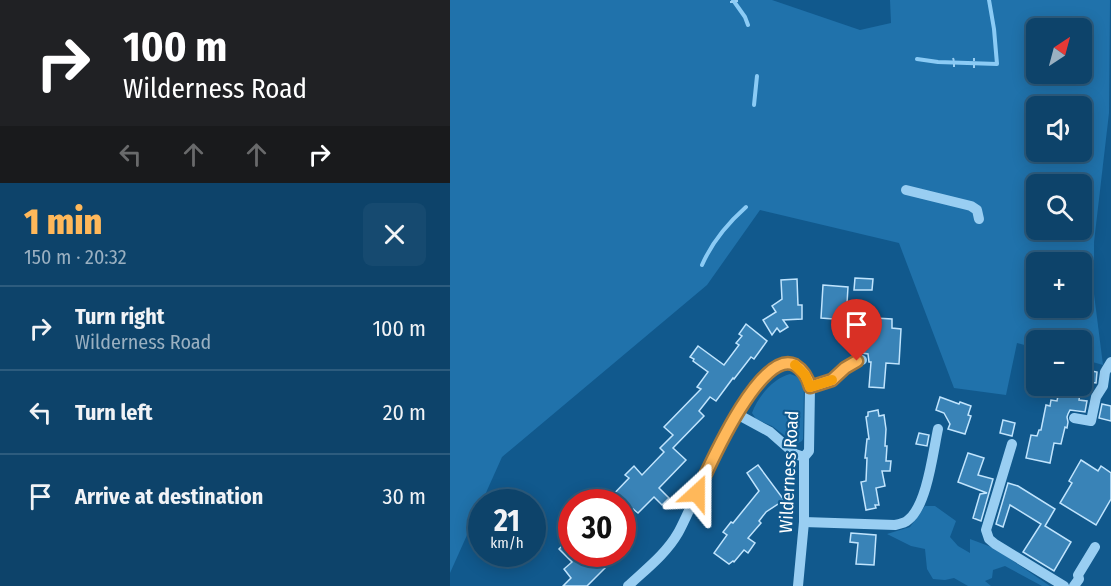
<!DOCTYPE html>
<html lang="en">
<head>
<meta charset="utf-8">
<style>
	:root { --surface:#0d436a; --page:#164a70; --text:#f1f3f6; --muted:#9ab0c1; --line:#2d5c7e; --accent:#ffb85a }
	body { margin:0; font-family:"Fira Sans Condensed",sans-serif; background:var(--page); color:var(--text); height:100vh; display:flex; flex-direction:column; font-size:22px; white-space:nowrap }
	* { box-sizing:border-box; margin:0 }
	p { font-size:20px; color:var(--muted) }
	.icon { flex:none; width:33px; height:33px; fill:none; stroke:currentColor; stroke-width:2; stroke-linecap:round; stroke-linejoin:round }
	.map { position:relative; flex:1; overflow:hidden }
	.sheet { display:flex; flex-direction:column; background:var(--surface); width:450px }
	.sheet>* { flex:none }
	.guide { background:#202124; color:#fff; overflow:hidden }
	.needle { width:39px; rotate:36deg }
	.tools { position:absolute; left:576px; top:18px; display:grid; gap:12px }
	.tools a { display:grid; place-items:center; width:66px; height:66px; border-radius:9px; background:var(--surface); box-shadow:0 3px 15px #0003,0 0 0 2px var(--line); font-size:30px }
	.speed { position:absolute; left:18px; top:489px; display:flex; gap:12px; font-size:30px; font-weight:700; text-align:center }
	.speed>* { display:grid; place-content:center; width:78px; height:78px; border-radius:50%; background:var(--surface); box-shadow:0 3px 15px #0003,0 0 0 2px var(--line); line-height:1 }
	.speed small { font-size:15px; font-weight:400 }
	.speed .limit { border:9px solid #d22; background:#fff; color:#111 }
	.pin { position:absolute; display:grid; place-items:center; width:51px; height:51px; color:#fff; margin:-62px -26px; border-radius:50% 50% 50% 0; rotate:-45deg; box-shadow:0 0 6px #0007 }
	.pin .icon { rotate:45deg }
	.me { position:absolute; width:66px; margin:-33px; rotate:24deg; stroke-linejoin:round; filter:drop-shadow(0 0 4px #0008) }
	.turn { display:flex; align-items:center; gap:21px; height:126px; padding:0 24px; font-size:27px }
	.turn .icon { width:78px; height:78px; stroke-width:2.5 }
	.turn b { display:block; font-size:42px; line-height:51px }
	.lanes { display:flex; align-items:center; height:57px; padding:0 24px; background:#0003; justify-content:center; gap:30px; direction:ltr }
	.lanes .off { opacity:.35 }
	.round { display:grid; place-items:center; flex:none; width:63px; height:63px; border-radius:9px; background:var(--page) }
	.head { display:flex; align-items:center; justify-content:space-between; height:102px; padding:0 24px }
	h1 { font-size:36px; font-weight:800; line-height:45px; color:var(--accent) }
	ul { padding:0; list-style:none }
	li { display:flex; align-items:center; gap:18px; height:84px; padding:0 24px; border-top:2px solid var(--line) }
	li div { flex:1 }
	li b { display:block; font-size:22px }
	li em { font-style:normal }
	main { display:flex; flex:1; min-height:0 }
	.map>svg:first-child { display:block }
	.green { fill:#2072ab; fill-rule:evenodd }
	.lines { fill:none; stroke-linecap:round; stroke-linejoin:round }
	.stream { stroke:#8bcbf5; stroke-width:4 }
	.building { fill:#3983b7; stroke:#c0e4fd; stroke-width:1.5 }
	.path { stroke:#99cef2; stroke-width:2; stroke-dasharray:3 4.5; stroke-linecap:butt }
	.minor { stroke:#99cef2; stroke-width:10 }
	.route-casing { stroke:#a6783a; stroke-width:15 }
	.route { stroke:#ffb85a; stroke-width:10 }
	.slow { stroke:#f59e0b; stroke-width:10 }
	.labels { text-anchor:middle; stroke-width:4.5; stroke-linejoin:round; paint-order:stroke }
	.street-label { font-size:18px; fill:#fff; stroke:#11598d }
</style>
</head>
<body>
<main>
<section class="sheet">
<div class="guide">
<div class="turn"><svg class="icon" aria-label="right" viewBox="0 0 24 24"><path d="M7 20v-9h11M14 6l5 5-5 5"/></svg><div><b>100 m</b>Wilderness Road</div></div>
<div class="lanes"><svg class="icon off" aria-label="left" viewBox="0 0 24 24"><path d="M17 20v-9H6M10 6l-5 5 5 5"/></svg><svg class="icon off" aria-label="ahead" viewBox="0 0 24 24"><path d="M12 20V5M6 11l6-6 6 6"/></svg><svg class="icon off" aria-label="ahead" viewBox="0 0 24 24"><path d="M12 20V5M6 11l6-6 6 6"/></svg><svg class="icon" aria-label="right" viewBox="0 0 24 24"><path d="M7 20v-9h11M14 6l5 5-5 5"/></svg></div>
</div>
<div class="head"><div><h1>1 min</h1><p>150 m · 20:32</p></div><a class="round"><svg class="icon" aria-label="close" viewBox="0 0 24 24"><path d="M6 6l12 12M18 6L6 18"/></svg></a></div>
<ul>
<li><svg class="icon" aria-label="right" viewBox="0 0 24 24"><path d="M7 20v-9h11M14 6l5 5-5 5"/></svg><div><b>Turn right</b><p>Wilderness Road</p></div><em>100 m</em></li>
<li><svg class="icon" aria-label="left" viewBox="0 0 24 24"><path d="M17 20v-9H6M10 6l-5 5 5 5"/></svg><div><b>Turn left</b></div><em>20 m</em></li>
<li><svg class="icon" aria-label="arrive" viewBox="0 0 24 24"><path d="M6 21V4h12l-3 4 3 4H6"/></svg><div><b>Arrive at destination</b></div><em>30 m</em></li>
</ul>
</section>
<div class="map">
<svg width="661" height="586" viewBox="0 0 661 586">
	<rect width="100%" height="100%" fill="#11598d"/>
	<!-- green -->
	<g class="green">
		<path d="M 0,0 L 322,0 L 410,30 L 441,23 L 440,0 L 660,0 L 659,113 L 644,242 L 644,294 L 653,365 L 632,359 L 632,340 L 586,340 L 586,348 L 567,343 L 556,395 L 504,388 L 449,243 L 310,210 L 257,285 L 52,457 L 0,573 ZM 586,28 L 632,28 L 632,74 L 586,74 ZM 586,106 L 632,106 L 632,152 L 586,152 ZM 586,184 L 632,184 L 632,230 L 586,230 ZM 586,262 L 632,262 L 632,308 L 586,308 Z"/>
		<path d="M 340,374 C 347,376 351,379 354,386 L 353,439 L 352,441 L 346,444 L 322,426 L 306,419 L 302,413 C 307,398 323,378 340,374 Z"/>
		<polygon points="475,506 485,506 506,521 500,537 508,546 520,553 520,539 544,548 600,586 592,586 555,566 543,570 542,578 535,581 541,586 518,586 504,578 495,580 483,579 477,569 475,549 461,546 437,534 460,527"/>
	</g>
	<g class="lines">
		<!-- stream -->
		<g class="stream">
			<polyline points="283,0 295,17 298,25"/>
			<polyline points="467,59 488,62 547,64 544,29 539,0"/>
			<polyline points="304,105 307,76"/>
			<path d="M 252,265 C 262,242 278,223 296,207"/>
		</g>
	</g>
	<!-- building -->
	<g class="building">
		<polygon points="405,278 423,279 422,290 404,290"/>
		<polygon points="347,279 348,305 352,305 352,319 333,320 338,327 330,332 327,328 322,335 313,320 326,312 322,306 332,299 331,280"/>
		<polygon points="373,285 398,287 396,320 371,318"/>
		<polygon points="425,318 442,319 442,328 451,329 449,364 436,363 434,388 419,387 421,362 419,362 418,354 412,353 413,339 418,339 419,327 424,327"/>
		<polygon points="296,324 317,341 304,359 301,357 284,379 283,378 266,401 260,397 249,411 254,416 223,448 236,460 209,488 219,498 212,505 204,497 188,513 183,509 172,519 172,502 141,502 152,492 159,499 179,478 175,475 184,466 192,475 214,452 210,448 223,435 214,427 251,389 247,387 258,372 243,361 244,359 240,357 248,346 274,365 289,345 286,343 292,336 289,334"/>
		<polygon points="632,369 647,372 646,383 632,381"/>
		<polygon points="610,386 631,386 629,400 637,401 635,412 620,410 618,414 617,417 618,422 617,428 615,427 611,444 604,443 600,463 576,458 581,435 587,436 589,430 591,430 596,405 600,406 601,400 607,401"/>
		<polygon points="490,397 509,404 510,402 521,406 518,415 521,416 515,434 498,429 500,424 494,413 486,410"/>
		<polygon points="652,404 661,406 661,421 649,418"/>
		<polygon points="428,410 429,416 434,415 436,429 435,446 437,446 436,461 441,461 440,471 432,471 435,486 426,488 429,505 425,505 426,508 416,510 411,482 416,481 417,458 415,458 417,439 419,439 416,417 418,416 418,412"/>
		<polygon points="553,420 565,423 562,436 550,433"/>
		<polygon points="469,433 479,435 477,446 466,444"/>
		<polygon points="518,453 534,458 528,475 543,479 531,521 523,518 530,494 537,493 508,482"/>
		<polygon points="631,460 648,471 651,466 661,473 661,499 646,525 610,503 622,483 619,481"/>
		<polygon points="308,465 334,500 316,512 309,521 311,523 298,538 305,543 298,553 294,550 284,562 283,561 279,564 264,553 277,535 273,532 281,522 283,523 309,491 297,473"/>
		<polygon points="558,483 568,486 605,509 595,526 621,542 604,571 573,552 591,524 560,505 553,527 546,524"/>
		<polygon points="401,533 426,535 424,565 406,564 408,543 400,542"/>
		<polygon points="122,536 122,554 141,554 155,568 137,586 113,586 121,578 114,569 122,562 109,549"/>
	</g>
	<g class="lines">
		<!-- path -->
		<g class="path">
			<polyline points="285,1 288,1"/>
			<polyline points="280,2 283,2"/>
			<polyline points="503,58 504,61"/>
			<polyline points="524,61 524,57"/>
			<polyline points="504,64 504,68"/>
			<polyline points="524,65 524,71"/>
		</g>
		<!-- minor -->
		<g class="minor">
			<polyline points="456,190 521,206 527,210 529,219"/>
			<path d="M 360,387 C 368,385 376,384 383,379 C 393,372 399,362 412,360"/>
			<polyline points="287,414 320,432 345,454 354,457"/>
			<polyline points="624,418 641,421 646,397 653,386 655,372 661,362"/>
			<polyline points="562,444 536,530 539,539 545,544 614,586"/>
			<path d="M 354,522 L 445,525 C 450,524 455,523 458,520 C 477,506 483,452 488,429"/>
			<path d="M 178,586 C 195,570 216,554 228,533 C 243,508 305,343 345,365 C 353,370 358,379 360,387 L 359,451 L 354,457 L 354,522 L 348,586"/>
			<polyline points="624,586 629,579 628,575 645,547"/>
		</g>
	</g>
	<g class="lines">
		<!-- route casing -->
		<g class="route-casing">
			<path id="route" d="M 247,493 C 258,469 311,347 345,365 C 353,370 358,379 360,387 L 382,380 L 395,368 L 407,361"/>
		</g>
		<!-- route -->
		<use href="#route" class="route"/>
		<!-- slow -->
		<polyline class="slow" points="345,365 355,375 360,387 382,380"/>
	</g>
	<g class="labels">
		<!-- street labels -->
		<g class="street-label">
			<text transform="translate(339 472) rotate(-87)" y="6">Wilderness Road</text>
		</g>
	</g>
</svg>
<div class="tools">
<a><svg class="needle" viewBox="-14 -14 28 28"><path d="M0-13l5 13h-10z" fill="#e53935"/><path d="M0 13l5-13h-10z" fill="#9ab0c1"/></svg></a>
<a><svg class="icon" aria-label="sound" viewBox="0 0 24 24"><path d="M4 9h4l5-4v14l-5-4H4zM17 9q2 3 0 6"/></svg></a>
<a><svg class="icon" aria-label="search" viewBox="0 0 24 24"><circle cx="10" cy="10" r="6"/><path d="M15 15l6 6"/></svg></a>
<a>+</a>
<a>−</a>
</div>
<div class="speed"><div>21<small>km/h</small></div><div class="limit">30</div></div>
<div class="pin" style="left:407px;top:361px;background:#d93025"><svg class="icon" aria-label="arrive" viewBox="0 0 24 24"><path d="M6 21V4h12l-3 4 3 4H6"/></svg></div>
<svg class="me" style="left:247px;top:493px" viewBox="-20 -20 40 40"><path d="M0-17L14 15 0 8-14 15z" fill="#ffb85a" stroke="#fff" stroke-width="4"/></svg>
</div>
</main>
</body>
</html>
